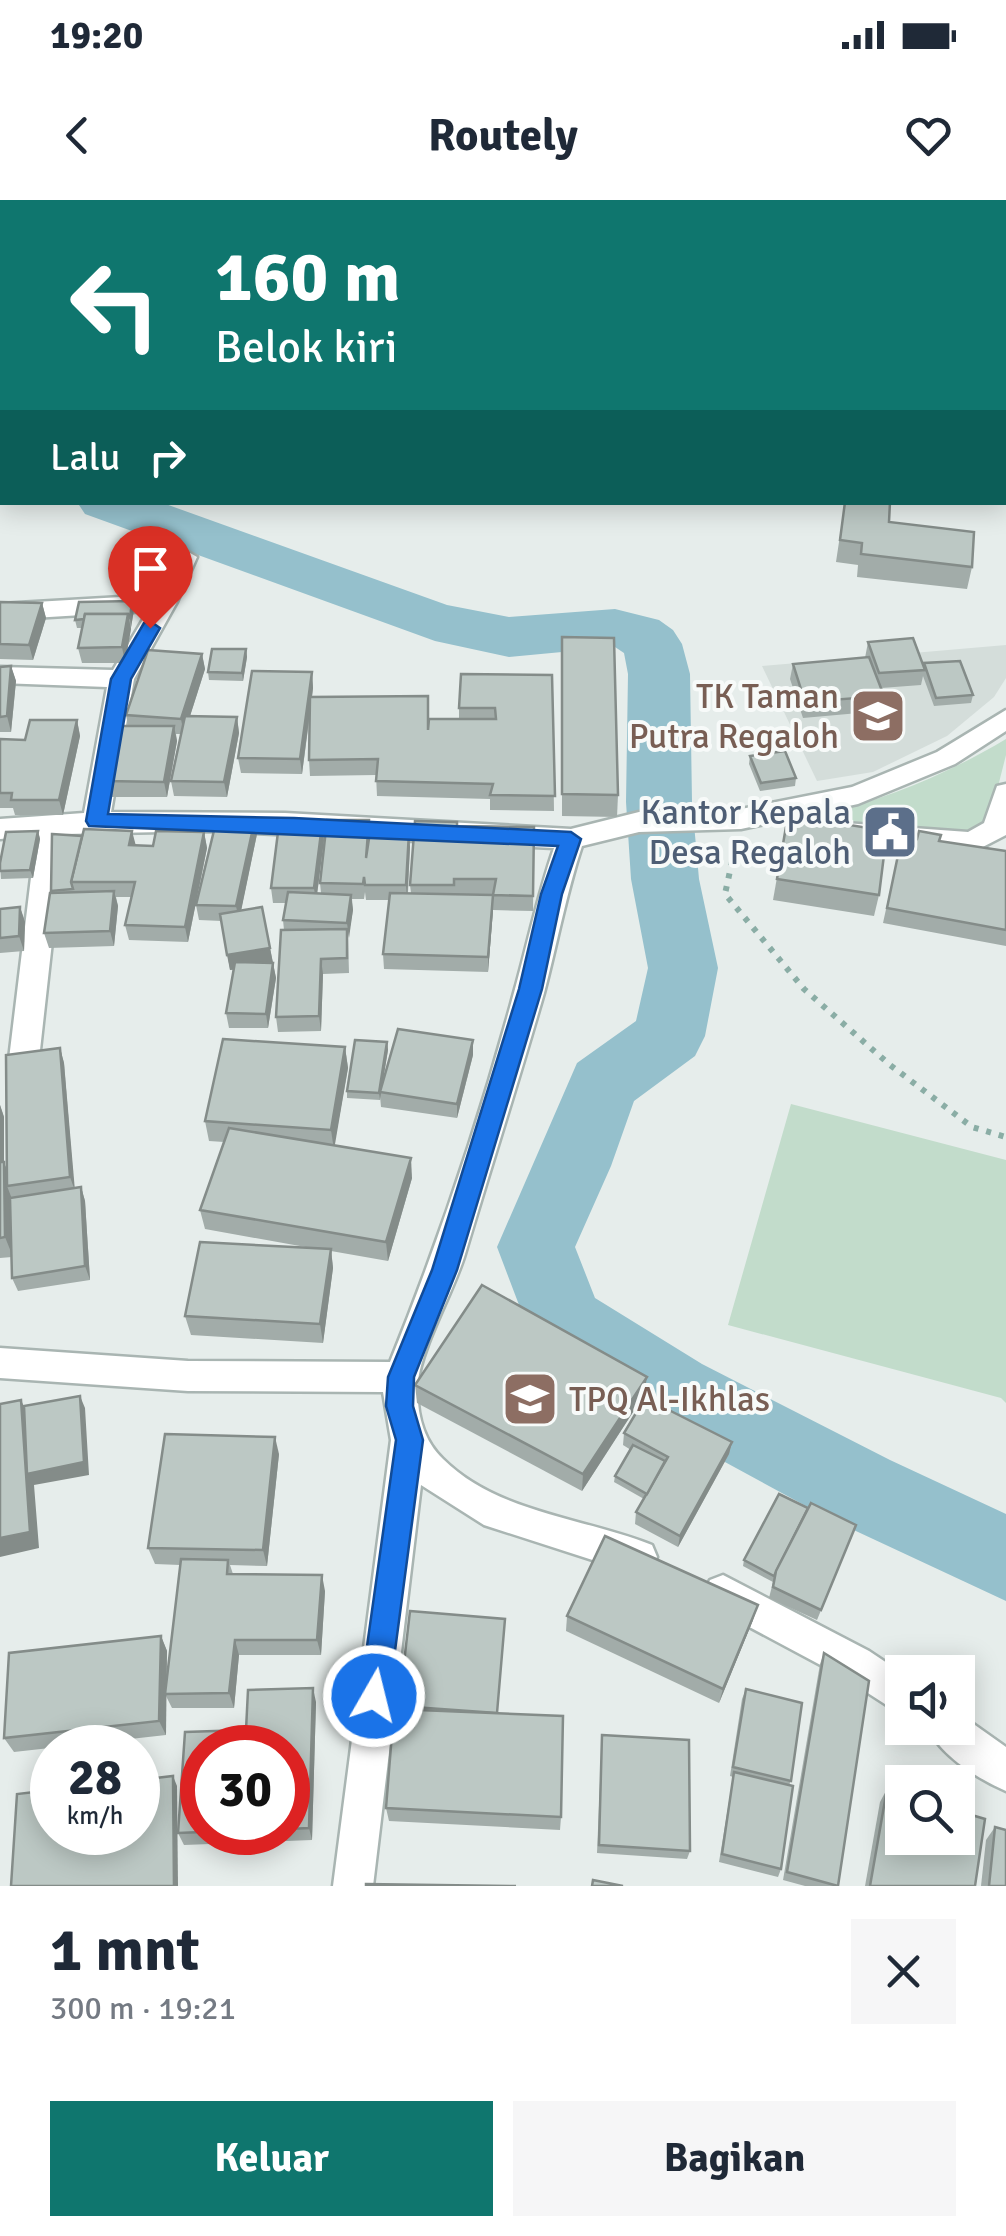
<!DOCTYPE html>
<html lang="id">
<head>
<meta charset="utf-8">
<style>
	:root { --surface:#fff; --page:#f6f6f7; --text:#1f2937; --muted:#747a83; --accent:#0f766e }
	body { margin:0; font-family:Signika,sans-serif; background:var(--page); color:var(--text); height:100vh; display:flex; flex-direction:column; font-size:38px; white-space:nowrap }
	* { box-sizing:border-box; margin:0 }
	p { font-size:32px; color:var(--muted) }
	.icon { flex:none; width:55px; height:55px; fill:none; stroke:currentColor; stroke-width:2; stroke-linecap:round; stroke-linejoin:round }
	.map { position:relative; height:1686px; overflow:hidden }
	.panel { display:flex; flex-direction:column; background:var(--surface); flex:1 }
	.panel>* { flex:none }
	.top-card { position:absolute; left:0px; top:0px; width:1008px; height:305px; box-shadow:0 5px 25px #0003; background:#0f766e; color:#fff; overflow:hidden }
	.tools { position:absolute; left:885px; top:1455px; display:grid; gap:20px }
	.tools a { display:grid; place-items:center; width:90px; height:90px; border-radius:0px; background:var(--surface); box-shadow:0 5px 25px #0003; font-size:50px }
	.speed { position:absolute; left:30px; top:1525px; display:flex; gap:20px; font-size:50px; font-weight:700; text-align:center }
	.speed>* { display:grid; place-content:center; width:130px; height:130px; border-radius:50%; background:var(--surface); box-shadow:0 5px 25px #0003; line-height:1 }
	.speed small { font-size:25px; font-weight:400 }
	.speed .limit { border:15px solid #d22; background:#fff; color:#111 }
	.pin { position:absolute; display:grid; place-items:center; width:85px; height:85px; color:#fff; margin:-102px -42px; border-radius:50% 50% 50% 0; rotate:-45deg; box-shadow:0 0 10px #0007 }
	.pin .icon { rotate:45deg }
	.me { position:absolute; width:110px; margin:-55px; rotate:8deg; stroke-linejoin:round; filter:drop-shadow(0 0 8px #0008) }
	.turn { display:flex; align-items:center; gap:35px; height:210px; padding:0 50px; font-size:45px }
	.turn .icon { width:130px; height:130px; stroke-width:2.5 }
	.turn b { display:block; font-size:70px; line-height:85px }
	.then { display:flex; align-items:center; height:95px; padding:0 50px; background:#0003; gap:20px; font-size:38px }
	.round { display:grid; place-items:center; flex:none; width:105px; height:105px; border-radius:0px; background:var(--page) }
	.summary { display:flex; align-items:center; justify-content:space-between; height:170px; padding:0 50px }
	h1 { font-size:60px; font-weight:700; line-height:75px }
	.primary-button { display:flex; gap:20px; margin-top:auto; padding:20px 50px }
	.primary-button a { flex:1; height:115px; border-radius:0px; background:var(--accent); color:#fff; font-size:40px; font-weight:700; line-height:115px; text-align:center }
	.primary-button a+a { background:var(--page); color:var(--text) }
	.status { display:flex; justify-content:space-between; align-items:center; height:70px; padding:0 50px; background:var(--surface); direction:ltr }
	.status svg { height:28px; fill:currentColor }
	header { display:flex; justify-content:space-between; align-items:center; height:130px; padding:0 50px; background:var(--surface); font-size:45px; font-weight:700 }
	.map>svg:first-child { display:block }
	.built { fill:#d4ddda }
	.green { fill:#c2dccb }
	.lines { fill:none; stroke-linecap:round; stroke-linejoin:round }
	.river { fill:#95c0cc; fill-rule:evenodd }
	.minor-casing { stroke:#a9b5b2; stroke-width:5 }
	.path { stroke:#8aada5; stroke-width:6; stroke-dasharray:5 8; stroke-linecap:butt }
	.minor { fill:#fff; fill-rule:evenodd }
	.wall { fill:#a2aca9; fill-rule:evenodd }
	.shaded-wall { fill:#848c89 }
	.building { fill:#bcc8c4; stroke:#848c89; stroke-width:2.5 }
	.route { fill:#1a73e8; stroke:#114b97; stroke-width:2.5 }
	.labels { text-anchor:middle; stroke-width:8; stroke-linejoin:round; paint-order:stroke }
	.education-label { font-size:35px; fill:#785e54; stroke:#f7faf9; text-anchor:end }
	.service-label { font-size:35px; fill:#4e5e75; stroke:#f7faf9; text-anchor:end }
</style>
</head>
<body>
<div class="status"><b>19:20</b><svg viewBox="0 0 49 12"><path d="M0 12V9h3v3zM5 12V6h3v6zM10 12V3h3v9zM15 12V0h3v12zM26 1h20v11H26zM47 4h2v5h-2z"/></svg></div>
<header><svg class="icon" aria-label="back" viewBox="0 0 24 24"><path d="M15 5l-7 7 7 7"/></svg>Routely<svg class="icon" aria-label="heart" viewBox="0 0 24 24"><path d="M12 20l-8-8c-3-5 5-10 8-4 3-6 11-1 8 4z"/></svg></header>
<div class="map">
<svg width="1006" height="1686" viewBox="0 0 1006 1686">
	<rect width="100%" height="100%" fill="#e6edeb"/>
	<!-- built -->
	<polygon class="built" points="1006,445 1006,478 994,497 947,536 873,572 817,581 762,466"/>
	<!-- green -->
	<g class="green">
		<path d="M 1006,539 L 1006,555 L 989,622 L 974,631 L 941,635 L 836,627 L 822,615 C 889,598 947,574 1006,539 Z"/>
		<polygon points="791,904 1006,960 1006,1203 1001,1198 728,1125"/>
	</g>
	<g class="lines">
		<!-- river -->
		<g class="river">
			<rect x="0" y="256" width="2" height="33"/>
			<polygon points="77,302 160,302 447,405 509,417 615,409 659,420 673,430 682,444 690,474 692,602 699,679 718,768 705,836 695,856 634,901 611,966 575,1047 595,1098 702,1164 890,1260 1006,1314 1006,1401 828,1318 644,1218 535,1147 497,1047 577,863 636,821 648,768 631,679 626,602 628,474 624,453 615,447 509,457 435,441 85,314"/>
		</g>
		<!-- minor casing -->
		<g class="minor-casing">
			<g id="minor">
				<path d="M 185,350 L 197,357 L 177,402 L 134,479 L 111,612 L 285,613 L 571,629 L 639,612 L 741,609 L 852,587 L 937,552 L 1006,510 L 1006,531 L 955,564 L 858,604 L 741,629 L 639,632 L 582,646 C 566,694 557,744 544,793 C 519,880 491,967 465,1054 C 454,1091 421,1148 418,1182 C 416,1210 422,1239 443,1259 C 497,1313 585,1318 652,1345 L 657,1357 L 652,1369 L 639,1375 L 484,1325 L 421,1285 L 373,1686 L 333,1686 L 391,1240 L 383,1192 L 188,1191 L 0,1178 L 0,1148 L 188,1161 L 390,1162 C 439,1041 481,915 515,789 C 528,742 538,694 554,648 L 213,631 L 64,634 L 39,859 L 35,867 L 24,871 L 13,867 L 9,859 L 36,636 L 0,639 L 0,619 L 84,613 L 107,487 L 0,483 L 0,467 L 113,470 L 148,411 L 0,420 L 0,404 L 156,395 L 173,357 Z"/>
				<polygon points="1006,584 1006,635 973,652 845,643 835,640 831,633 835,626 845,623 968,632 984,623 997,586"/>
				<polygon points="723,1375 869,1451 902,1473 902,1515 843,1477 710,1406 704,1393 710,1380"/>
				<path d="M 958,1513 L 1006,1547 L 1006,1591 C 980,1580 938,1554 929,1528 L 958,1528 Z"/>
			</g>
		</g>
		<!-- path -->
		<polyline class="path" points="735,648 725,694 804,789 890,865 972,927 1006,937"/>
		<!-- minor -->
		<use href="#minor" class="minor"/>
	</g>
	<!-- wall -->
	<g class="wall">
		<polygon points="845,302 889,322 972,367 967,389 857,377 858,365 836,362"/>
		<polygon points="0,402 42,403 46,418 33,460 0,459"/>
		<polygon points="134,410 125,463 82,463 78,448 83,428 77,428 75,420"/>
		<polygon points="868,442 923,465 973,495 971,503 934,506 923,476 921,485 881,488 884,496 881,511 803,518 790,479 793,464 865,458"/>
		<polygon points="246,449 247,457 243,481 209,480 208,472"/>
		<polygon points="202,454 205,469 190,516 237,517 239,533 227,597 174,596 171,581 181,534 176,534 177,541 167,597 109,597 106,581 128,526 126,515"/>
		<polygon points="562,459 618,595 617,617 562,616"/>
		<polygon points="11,466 16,481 11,532 0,532 0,467"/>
		<polygon points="312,472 313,488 312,497 429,520 459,519 459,508 552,475 554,611 490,610 490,599 377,596 376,575 310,576 309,560 310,514 302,574 241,573 238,558"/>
		<polygon points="77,520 80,536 63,615 15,615 13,608 0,608 0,539 25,540"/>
		<polygon points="750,556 796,578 795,586 760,591 749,564"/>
		<polygon points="788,615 879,695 874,716 773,700"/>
		<polygon points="255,619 257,634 241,710 270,748 276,778 268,828 229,828 226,813 233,770 230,770 222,721 199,720 196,705"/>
		<polygon points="369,620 370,632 410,647 408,693 411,693 410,685 457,626 534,627 533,711 493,710 488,772 384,769 383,754 389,700 366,700 365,692 364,699 352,699 353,710 348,738 349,773 323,774 321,831 278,832 276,817 284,730 283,720 286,703 273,703 271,688 324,640 317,693 321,693 320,683"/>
		<polygon points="38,631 40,639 33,678 1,679 0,663"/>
		<polygon points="204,632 207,648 188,742 129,740 125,725 131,697 116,697 118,706 114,746 49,748 44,733 51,691 136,645 153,646"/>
		<polygon points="902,636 1006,651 1006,746 883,723"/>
		<polygon points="20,707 25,722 24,751 0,753 0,709"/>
		<polygon points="387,842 388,850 382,884 473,855 457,918 381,907 380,896 380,900 347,898 347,891"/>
		<polygon points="345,847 348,868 334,946 412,978 388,1061 331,1051 333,1068 323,1143 191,1135 185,1116 311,1048 205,1029 200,1010 224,942 209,941 205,921"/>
		<polygon points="60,848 64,863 74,988 81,987 85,1001 90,1080 18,1091 12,1078 12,1057 0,1058 0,905 4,917 4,963 7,969"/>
		<polygon points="415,1185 644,1195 582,1291 417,1203"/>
		<polygon points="624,1233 732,1242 729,1254 678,1347 635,1324 636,1312 644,1299 614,1282 615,1276 631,1250 623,1245"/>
		<polygon points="279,1254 267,1366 230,1365 233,1374 325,1391 321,1455 239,1455 234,1508 172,1508 166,1496 166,1535 14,1552 4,1538 161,1436 167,1451 166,1485 180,1365 155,1364 148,1348"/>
		<polygon points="808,1308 856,1325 817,1420 769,1398 773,1382 743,1366 744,1360"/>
		<polygon points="567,1416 753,1420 719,1503 566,1431"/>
		<polygon points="505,1419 497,1513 561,1617 560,1630 389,1621 386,1608 399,1506"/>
		<polygon points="824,1453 838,1686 805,1686 783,1680 820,1464"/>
		<polygon points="746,1489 791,1581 789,1585 781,1669 778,1677 719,1662 733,1577 730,1576 742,1499"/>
		<path d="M 316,1502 L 312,1640 L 184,1645 L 178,1633 ZM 288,1548 L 288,1632 L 202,1632 Z"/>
		<polygon points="602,1535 690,1651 687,1659 597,1653"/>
		<polygon points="887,1589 975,1686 865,1686 880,1602"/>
		<polygon points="995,1627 1006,1686 981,1686 986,1640"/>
	</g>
	<!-- shaded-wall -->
	<g class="shaded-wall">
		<polygon points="132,401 134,410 131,427 130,419"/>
		<polygon points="42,403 46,418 33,460 29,445"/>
		<polygon points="128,414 131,429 125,463 122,447"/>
		<polygon points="246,449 247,457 243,481 242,473"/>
		<polygon points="202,454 205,469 184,535 181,519"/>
		<polygon points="11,466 16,481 11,532 7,516"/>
		<polygon points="312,472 313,488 302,574 300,559"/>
		<polygon points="237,517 239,533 227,597 224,582"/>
		<polygon points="77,520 80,536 63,615 59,600"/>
		<polygon points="174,526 177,541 167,597 164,582"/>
		<polygon points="255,619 257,634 239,721 236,706"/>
		<polygon points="322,625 324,640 316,703 314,688"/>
		<polygon points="38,631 40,639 33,678 30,670"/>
		<polygon points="132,631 136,646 129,645"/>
		<polygon points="204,632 207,648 188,742 185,727"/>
		<polygon points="409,632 410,647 407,700 406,685"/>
		<polygon points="114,691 118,706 114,746 110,731"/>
		<polygon points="351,695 353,710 349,738 347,723"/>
		<polygon points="493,695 493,710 488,772 488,757"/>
		<polygon points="20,707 25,722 24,751 19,736"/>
		<polygon points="270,748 273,763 230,770 227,755"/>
		<polygon points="321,759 323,774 321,831 319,816"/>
		<polygon points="273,763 276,778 268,828 266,814"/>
		<polygon points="473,840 473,855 457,918 457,904"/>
		<polygon points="387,842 388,850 380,900 379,893"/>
		<polygon points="345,847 348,868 334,950 331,930"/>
		<polygon points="60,848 64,863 75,991 70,977"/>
		<polygon points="0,905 4,917 4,963 12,982 7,986 12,999 13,1057 5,1037 0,971"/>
		<polygon points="411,958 412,978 388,1061 386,1042"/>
		<polygon points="81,987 85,1001 90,1080 85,1066"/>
		<polygon points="331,1049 333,1068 323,1143 320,1124"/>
		<polygon points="647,1177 644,1195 582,1291 583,1274"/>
		<polygon points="80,1196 85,1208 89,1275 34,1285 39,1348 0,1357 0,1338 21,1200 29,1218"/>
		<polygon points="275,1237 279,1254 267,1366 263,1350"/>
		<polygon points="732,1242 729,1254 678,1347 680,1336"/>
		<polygon points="322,1375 325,1391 321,1455 317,1440"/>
		<polygon points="758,1405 753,1420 719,1503 723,1489"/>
		<polygon points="161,1436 167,1451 166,1535 159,1521"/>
		<polygon points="235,1440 239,1455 234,1508 229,1493"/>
		<polygon points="313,1488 316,1502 312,1640 309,1628"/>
		<polygon points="173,1576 177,1586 178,1686 174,1686"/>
	</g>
	<!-- building -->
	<g class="building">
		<polygon points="845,302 890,302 889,322 974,332 972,367 861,354 862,343 840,340"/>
		<polygon points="132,401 130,419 128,414 85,414 84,419 75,420 79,402"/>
		<polygon points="0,402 42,403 29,445 0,444"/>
		<polygon points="85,414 128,414 122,447 78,448"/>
		<polygon points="562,437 614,438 618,595 562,594"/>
		<polygon points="913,438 925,470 879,473 868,442"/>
		<polygon points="212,449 246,449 242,473 208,472"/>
		<polygon points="148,450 202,454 181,519 126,515"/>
		<polygon points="869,457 884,496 805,502 793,464"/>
		<polygon points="960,461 973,495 936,498 924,463"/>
		<polygon points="11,466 7,516 0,517 0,467"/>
		<polygon points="252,471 312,472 300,559 238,558"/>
		<polygon points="461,474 552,475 555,596 490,595 493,584 376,581 378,559 309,560 310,497 428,496 428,530 429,519 496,519 495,508 459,508"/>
		<polygon points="185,516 237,517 224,582 171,581"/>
		<polygon points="30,520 77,520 59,600 11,600 12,593 0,593 0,539 25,540"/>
		<polygon points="118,526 174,526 164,582 106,581"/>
		<polygon points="785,551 796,578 761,583 750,556"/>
		<polygon points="788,615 887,631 879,695 777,679"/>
		<polygon points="217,618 255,619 236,706 196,705"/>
		<polygon points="327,620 369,620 366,658 370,632 409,632 406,685 365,685 364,677 363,684 320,683"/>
		<polygon points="415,621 457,622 457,626 534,627 533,696 493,695 488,757 383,754 390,693 493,695 496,679 454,679 454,685 410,685"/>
		<polygon points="279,624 322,625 314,688 271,688"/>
		<polygon points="84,629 132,631 129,645 153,646 156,631 204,632 185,727 125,725 135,682 71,682"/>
		<polygon points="38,631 30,670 0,671 0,663 6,632"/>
		<polygon points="919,631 941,635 939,641 1006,651 1006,730 887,708 902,636 917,639"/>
		<polygon points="52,634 82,636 71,682 73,689 51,691"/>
		<polygon points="114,691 110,731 44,733 50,693"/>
		<polygon points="288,692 351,695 347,723 283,720"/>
		<polygon points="20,707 19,736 0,738 0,709"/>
		<polygon points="262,707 270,748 227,755 220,714"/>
		<polygon points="347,729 347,758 321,759 319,816 276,817 281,730"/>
		<polygon points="235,762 273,763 266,814 226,813"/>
		<polygon points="398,829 473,840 457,904 380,892"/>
		<polygon points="223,839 345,847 331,930 205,921"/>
		<polygon points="355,840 387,842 379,893 347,891"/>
		<polygon points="60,848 70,977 7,986 6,855"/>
		<polygon points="229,928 411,958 386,1042 200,1010"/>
		<polygon points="0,962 4,962 5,1037 0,1038"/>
		<polygon points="81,987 85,1066 12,1078 10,998"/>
		<polygon points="200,1042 331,1049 320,1124 185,1116"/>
		<polygon points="482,1085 647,1177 583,1274 415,1185"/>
		<polygon points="80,1196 84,1262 27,1274 24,1206"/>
		<polygon points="645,1198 732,1242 680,1336 636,1312 668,1257 624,1233"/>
		<polygon points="21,1200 30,1332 0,1338 0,1204"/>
		<polygon points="165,1234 275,1237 263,1350 148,1348"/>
		<polygon points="633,1245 665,1261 647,1294 615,1276"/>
		<polygon points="779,1294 808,1308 774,1376 744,1360"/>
		<polygon points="811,1303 856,1325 821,1410 773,1387 776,1371"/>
		<polygon points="605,1336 758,1405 723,1489 567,1416"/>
		<polygon points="181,1359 228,1360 227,1374 322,1375 317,1440 235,1440 229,1493 165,1494"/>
		<polygon points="410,1411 505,1419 497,1513 399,1506"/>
		<polygon points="161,1436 159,1521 4,1538 9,1453"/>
		<polygon points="824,1453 869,1481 838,1686 787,1672"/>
		<polygon points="313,1488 309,1628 288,1629 288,1548 202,1548 202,1632 178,1633 185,1532 246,1530 248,1490"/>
		<polygon points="746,1489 802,1503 791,1581 733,1567"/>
		<polygon points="394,1509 563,1516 561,1617 386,1608"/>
		<polygon points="602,1535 689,1540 690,1651 599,1645"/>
		<polygon points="734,1572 793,1586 781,1669 722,1654"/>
		<polygon points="173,1576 174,1686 11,1686 17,1594 52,1590 52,1632 138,1632 138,1580"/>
		<polygon points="887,1589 902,1594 902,1638 958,1638 958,1611 985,1619 975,1686 870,1686"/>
		<polygon points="995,1627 1006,1630 1006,1686 989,1686"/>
		<polygon points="593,1680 623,1686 592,1686"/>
		<polygon points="366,1684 516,1686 366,1686"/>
	</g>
	<!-- route -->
	<polygon class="route" points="150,421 160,428 131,479 108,614 294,618 571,632 581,639 562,694 542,789 457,1070 414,1177 413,1206 423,1240 389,1496 385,1506 374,1511 364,1506 360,1496 396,1240 386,1206 388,1177 432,1070 519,789 541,694 558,646 89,626 86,621 111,479 144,423"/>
	<!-- icons -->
	<defs>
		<g id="school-square" transform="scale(2.875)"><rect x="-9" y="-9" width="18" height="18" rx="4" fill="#8d6e63" stroke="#f7faf9"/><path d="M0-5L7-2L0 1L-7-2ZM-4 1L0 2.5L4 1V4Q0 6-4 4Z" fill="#fff"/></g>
		<g id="civic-square" transform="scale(2.875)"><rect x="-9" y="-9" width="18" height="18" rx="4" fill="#5c6f8a" stroke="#f7faf9"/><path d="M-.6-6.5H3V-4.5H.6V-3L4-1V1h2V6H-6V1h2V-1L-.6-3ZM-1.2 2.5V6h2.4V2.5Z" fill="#fff"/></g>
	</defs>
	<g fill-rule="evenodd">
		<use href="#school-square" x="878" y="516"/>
		<use href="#civic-square" x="890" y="632"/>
		<use href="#school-square" x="530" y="1199"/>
	</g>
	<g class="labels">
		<!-- education labels -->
		<g class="education-label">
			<text x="839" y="508">TK Taman<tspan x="839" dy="40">Putra Regaloh</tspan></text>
			<text x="569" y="1211" text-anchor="start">TPQ Al-Ikhlas</text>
		</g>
		<!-- service labels -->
		<g class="service-label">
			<text x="851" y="624">Kantor Kepala<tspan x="851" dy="40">Desa Regaloh</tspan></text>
		</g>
	</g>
</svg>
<div class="tools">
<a><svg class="icon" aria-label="sound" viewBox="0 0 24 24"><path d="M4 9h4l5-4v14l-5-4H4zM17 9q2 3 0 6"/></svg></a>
<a><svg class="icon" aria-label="search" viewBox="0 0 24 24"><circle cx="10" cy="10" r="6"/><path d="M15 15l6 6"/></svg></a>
</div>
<div class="speed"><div>28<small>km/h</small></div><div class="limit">30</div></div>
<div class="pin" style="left:150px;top:428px;background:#d93025"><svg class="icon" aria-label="arrive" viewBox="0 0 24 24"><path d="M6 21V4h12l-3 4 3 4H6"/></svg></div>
<svg class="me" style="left:374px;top:1496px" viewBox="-20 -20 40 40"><circle r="17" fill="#1a73e8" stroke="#fff" stroke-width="3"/><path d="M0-11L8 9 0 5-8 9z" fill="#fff"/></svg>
<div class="top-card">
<div class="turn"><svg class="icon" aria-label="left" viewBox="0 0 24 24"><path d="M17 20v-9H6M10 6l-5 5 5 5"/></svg><div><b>160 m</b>Belok kiri</div></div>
<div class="then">Lalu<svg class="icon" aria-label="right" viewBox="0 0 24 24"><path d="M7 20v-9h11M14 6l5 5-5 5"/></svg></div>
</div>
</div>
<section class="panel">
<div class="summary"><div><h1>1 mnt</h1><p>300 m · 19:21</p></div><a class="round"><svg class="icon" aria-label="close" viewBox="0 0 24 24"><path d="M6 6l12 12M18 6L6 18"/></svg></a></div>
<div class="primary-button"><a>Keluar</a><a>Bagikan</a></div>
</section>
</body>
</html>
